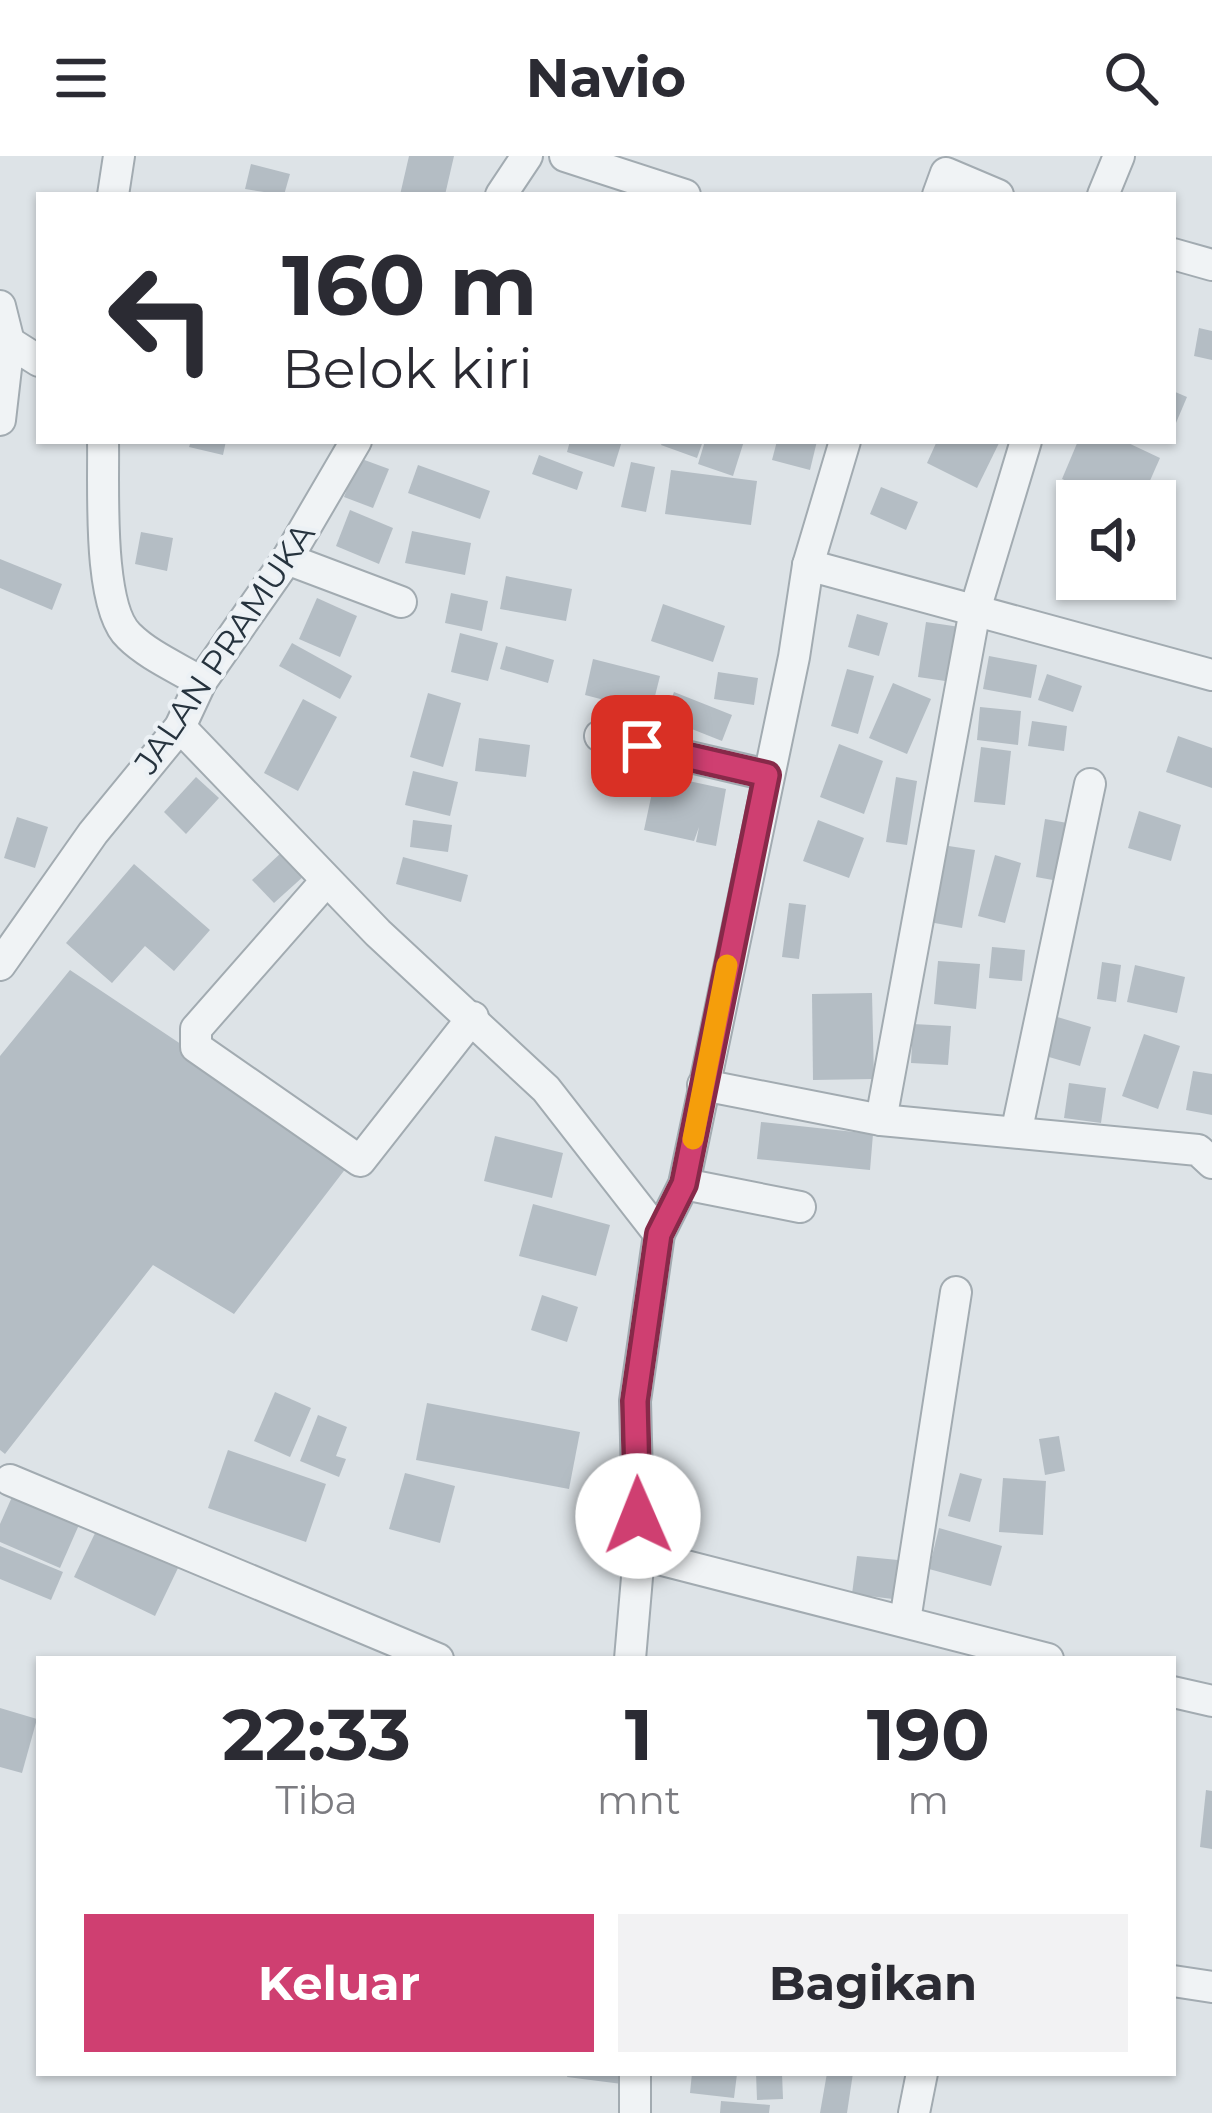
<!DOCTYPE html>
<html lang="id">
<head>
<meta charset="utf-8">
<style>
	:root { --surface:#fff; --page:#f2f2f3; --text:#2b2b33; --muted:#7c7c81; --accent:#cf3f71 }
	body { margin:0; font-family:Montserrat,sans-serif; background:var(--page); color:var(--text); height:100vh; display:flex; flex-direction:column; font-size:45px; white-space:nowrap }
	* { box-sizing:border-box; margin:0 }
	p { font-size:39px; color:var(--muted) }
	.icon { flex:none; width:66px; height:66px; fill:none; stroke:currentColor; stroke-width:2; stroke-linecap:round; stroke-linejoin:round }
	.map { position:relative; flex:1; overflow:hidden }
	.side { position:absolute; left:36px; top:1500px; width:1140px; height:420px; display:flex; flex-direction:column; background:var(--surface); border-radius:0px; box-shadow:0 3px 9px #0004 }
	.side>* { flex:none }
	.hud { position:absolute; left:36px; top:36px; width:1140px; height:252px; border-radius:0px; box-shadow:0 3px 9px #0004; background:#fff; color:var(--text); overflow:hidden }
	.buttons { position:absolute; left:1056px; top:324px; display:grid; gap:24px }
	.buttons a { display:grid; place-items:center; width:120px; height:120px; border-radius:0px; background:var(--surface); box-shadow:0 3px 9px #0004; font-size:60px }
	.pin { position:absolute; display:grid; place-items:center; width:102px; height:102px; color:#fff; margin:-51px; border-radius:24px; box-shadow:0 6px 18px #0006 }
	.me { position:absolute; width:132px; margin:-66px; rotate:359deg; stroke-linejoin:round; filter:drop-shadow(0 0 9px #0008) }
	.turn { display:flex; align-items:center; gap:42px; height:252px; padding:0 48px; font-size:54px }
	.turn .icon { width:156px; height:156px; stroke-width:2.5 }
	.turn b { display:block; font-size:84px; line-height:102px }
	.eta { display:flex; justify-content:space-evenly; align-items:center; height:204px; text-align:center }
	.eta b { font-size:72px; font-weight:700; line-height:84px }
	.primary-button { display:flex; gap:24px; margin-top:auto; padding:24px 48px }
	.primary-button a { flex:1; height:138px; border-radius:0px; background:var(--accent); color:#fff; font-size:48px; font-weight:700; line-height:138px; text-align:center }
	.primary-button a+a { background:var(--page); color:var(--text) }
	header { display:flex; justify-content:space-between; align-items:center; height:156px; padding:0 48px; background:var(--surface); font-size:54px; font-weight:700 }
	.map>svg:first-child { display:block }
	.building { fill:#b4bdc4 }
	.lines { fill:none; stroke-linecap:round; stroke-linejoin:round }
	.minor-casing { stroke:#a2abb1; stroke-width:34 }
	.minor { stroke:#f0f3f5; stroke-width:30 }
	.route-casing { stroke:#872949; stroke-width:30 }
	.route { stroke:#cf3f71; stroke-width:21 }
	.slow { stroke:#f59e0b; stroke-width:21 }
	.labels { text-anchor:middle; stroke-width:9; stroke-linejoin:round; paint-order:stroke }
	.street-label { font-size:33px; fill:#26333e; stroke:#ecf1f5 }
</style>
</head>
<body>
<header><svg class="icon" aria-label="menu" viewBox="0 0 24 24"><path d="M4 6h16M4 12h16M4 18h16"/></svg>Navio<svg class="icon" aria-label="search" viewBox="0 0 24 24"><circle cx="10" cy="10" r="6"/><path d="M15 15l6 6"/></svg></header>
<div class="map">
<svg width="1212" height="1957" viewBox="0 0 1212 1957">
	<rect width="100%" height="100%" fill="#dde3e7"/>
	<!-- building -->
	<g class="building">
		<polygon points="409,0 454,0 445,39 400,39"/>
		<polygon points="251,8 290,18 284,39 245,33"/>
		<polygon points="1199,172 1212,175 1212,204 1194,200"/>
		<polygon points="1173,235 1187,241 1173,274"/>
		<polygon points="191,285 226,285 223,299 189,291"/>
		<polygon points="570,285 622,285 614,311 567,296"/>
		<polygon points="663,285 703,285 697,302 661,289"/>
		<polygon points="705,285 744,285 733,320 698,308"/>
		<polygon points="777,285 817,285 810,314 772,304"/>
		<polygon points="937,285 1000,285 977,332 927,307"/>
		<polygon points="1078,285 1124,285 1160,302 1141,345 1111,345 1062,323"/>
		<polygon points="539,299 583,316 577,334 532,318"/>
		<polygon points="359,302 389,313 373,352 344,341"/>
		<polygon points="631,306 655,311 646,356 621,351"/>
		<polygon points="418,309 490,335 480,363 408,337"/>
		<polygon points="671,314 757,325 751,369 665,358"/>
		<polygon points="881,331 918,346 906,374 870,358"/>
		<polygon points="350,354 393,372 379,408 336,390"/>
		<polygon points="412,375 471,387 465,419 405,407"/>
		<polygon points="141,376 173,382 167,415 135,408"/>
		<polygon points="0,403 62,428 52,454 0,432"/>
		<polygon points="506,420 572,433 566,465 500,453"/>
		<polygon points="451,437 488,445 482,475 445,467"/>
		<polygon points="317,442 357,460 340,501 299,483"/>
		<polygon points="663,448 725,470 713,506 651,485"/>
		<polygon points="857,458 888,467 879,500 848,491"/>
		<polygon points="926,466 960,471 952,526 918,521"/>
		<polygon points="460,477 498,487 488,525 451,516"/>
		<polygon points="292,487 352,520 340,543 279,510"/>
		<polygon points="506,490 554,504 548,527 500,513"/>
		<polygon points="989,500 1037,509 1031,542 983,533"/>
		<polygon points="593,503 660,520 651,556 585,539"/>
		<polygon points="847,513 874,520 858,578 831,570"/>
		<polygon points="718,516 758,522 754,549 714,543"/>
		<polygon points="1047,518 1082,530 1073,556 1038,544"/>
		<polygon points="893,527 931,543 907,598 869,582"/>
		<polygon points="674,536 732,559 722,585 664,562"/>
		<polygon points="428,537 461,547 443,611 410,601"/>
		<polygon points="303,543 337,561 298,635 264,617"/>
		<polygon points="980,551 1021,555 1018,589 977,584"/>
		<polygon points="1032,565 1067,570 1064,595 1028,590"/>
		<polygon points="1178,580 1212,592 1212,632 1166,616"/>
		<polygon points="479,582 530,589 526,621 475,615"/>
		<polygon points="839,588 883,605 864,658 820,641"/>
		<polygon points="981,591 1011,595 1005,649 974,646"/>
		<polygon points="413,615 458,626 450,660 405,649"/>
		<polygon points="656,618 726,633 716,690 696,686 699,671 694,685 644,674"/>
		<polygon points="196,621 219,642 186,678 164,656"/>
		<polygon points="896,621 917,625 907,689 886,686"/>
		<polygon points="1139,655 1181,669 1171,705 1128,692"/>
		<polygon points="17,661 48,671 35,712 4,702"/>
		<polygon points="1045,663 1073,668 1064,726 1036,721"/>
		<polygon points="413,664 452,669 448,696 410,691"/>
		<polygon points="818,664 864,682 849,722 803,705"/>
		<polygon points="942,689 975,694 962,772 929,766"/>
		<polygon points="283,695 305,719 274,747 252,724"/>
		<polygon points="995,699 1021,707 1005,767 978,760"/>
		<polygon points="403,701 468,719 461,746 396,728"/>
		<polygon points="134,708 210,774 174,815 145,790 112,827 66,787"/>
		<polygon points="789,747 806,749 799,803 782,801"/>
		<polygon points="992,791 1025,794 1022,825 989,822"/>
		<polygon points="938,805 980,808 976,853 934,848"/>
		<polygon points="1102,806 1121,809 1116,846 1097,843"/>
		<polygon points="1135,809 1185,821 1177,857 1127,846"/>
		<polygon points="70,814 353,1003 234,1158 153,1109 5,1298 0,1294 0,900"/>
		<polygon points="872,837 874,923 813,924 812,838"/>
		<polygon points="1054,860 1091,871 1080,910 1042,899"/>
		<polygon points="913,868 951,870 948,909 911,907"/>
		<polygon points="1144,878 1180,890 1158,953 1122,940"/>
		<polygon points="1193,915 1212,918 1212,959 1186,954"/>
		<polygon points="1069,927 1106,932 1101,967 1064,962"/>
		<polygon points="761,966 873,978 870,1014 757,1003"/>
		<polygon points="495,980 563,997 552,1042 484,1025"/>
		<polygon points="533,1048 610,1069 596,1120 519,1100"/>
		<polygon points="542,1139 578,1151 567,1186 531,1174"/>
		<polygon points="275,1236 311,1252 290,1301 254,1285"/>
		<polygon points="427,1247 580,1276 569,1333 416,1304"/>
		<polygon points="318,1259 347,1271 336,1300 346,1303 339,1321 300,1305"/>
		<polygon points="1059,1280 1065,1315 1045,1319 1039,1283"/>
		<polygon points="228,1294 326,1328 306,1386 208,1352"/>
		<polygon points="405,1317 455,1330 440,1387 389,1373"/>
		<polygon points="960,1317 982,1323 970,1366 948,1360"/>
		<polygon points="1003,1322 1046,1325 1043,1379 999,1376"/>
		<polygon points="16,1332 82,1362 60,1412 0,1386 0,1368"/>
		<polygon points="939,1372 1002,1390 991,1430 929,1413"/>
		<polygon points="97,1373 178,1412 155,1460 74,1421"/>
		<polygon points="0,1390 63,1416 51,1444 0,1423"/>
		<polygon points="857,1400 898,1404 893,1443 852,1438"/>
		<polygon points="0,1552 37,1563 22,1617 0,1611"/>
		<polygon points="1206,1634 1212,1635 1212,1693 1200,1691"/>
		<polygon points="568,1917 623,1917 622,1928 567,1921"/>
		<polygon points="692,1917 737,1918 734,1942 690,1937"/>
		<polygon points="756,1917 782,1917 783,1943 757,1944"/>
		<polygon points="827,1917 853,1917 847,1957 820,1957"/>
		<polygon points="721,1945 770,1949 769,1957 720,1957"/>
	</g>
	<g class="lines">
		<!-- minor casing -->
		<g class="minor-casing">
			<g id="minor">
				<polyline points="565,0 685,39"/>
				<polyline points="113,39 119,0"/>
				<polyline points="501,39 527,0"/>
				<polyline points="938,39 946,17 998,39"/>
				<polyline points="1103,39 1119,0"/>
				<polyline points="1173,98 1212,109"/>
				<polyline points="0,150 9,186 0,183"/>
				<polyline points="0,264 9,186 39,205"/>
				<path d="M 103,285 C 104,328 97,451 129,480 C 148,499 178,512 201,526"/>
				<polyline points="287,403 401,446"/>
				<polyline points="808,409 1212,519"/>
				<polyline points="180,571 378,777 546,933 659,1078 635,1245 639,1398 630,1503"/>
				<polyline points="600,580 767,619"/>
				<polyline points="326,725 196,873 196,891 360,1005 473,861"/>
				<polyline points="0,809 93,677 180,571 201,526 287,403 356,285"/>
				<polyline points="703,929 881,964 1198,994 1212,1007"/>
				<polyline points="881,964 975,454 1026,285"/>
				<polyline points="1017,973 1090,628"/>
				<polyline points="684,1028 800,1051"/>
				<polyline points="659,1078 684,1028 794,501 808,409 845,285"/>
				<polyline points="10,1324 438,1503"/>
				<polyline points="639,1398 1048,1503"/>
				<polyline points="905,1465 956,1136"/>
				<polyline points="1173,1536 1212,1545"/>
				<polyline points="1173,1825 1212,1831"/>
				<polyline points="635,1957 635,1917"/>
				<polyline points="914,1957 922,1917"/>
			</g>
		</g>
		<!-- minor -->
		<use href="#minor" class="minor"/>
	</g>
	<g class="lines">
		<!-- route casing -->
		<g class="route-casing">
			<polyline id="route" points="638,1360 635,1245 653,1120 659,1078 684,1028 767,619 642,590"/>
		</g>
		<!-- route -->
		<use href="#route" class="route"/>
		<!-- slow -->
		<polyline class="slow" points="693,983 727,809"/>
	</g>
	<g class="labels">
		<!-- street labels -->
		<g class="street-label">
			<text transform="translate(224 492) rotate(-56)" y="12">JALAN PRAMUKA</text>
		</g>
	</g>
</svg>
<div class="buttons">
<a><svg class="icon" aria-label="sound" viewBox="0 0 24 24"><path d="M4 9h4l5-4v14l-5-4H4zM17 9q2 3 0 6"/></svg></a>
</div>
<div class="pin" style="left:642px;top:590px;background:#d93025"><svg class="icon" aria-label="arrive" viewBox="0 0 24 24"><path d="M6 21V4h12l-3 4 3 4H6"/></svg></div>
<svg class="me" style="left:638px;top:1360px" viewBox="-20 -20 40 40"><circle r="19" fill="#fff"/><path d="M0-13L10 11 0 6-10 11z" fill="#cf3f71"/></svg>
<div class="hud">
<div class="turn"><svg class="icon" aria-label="left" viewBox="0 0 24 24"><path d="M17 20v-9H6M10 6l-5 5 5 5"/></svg><div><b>160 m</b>Belok kiri</div></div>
</div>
<section class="side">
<div class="eta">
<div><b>22:33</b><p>Tiba</p></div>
<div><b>1</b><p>mnt</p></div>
<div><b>190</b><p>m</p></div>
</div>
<div class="primary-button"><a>Keluar</a><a>Bagikan</a></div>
</section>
</div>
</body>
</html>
